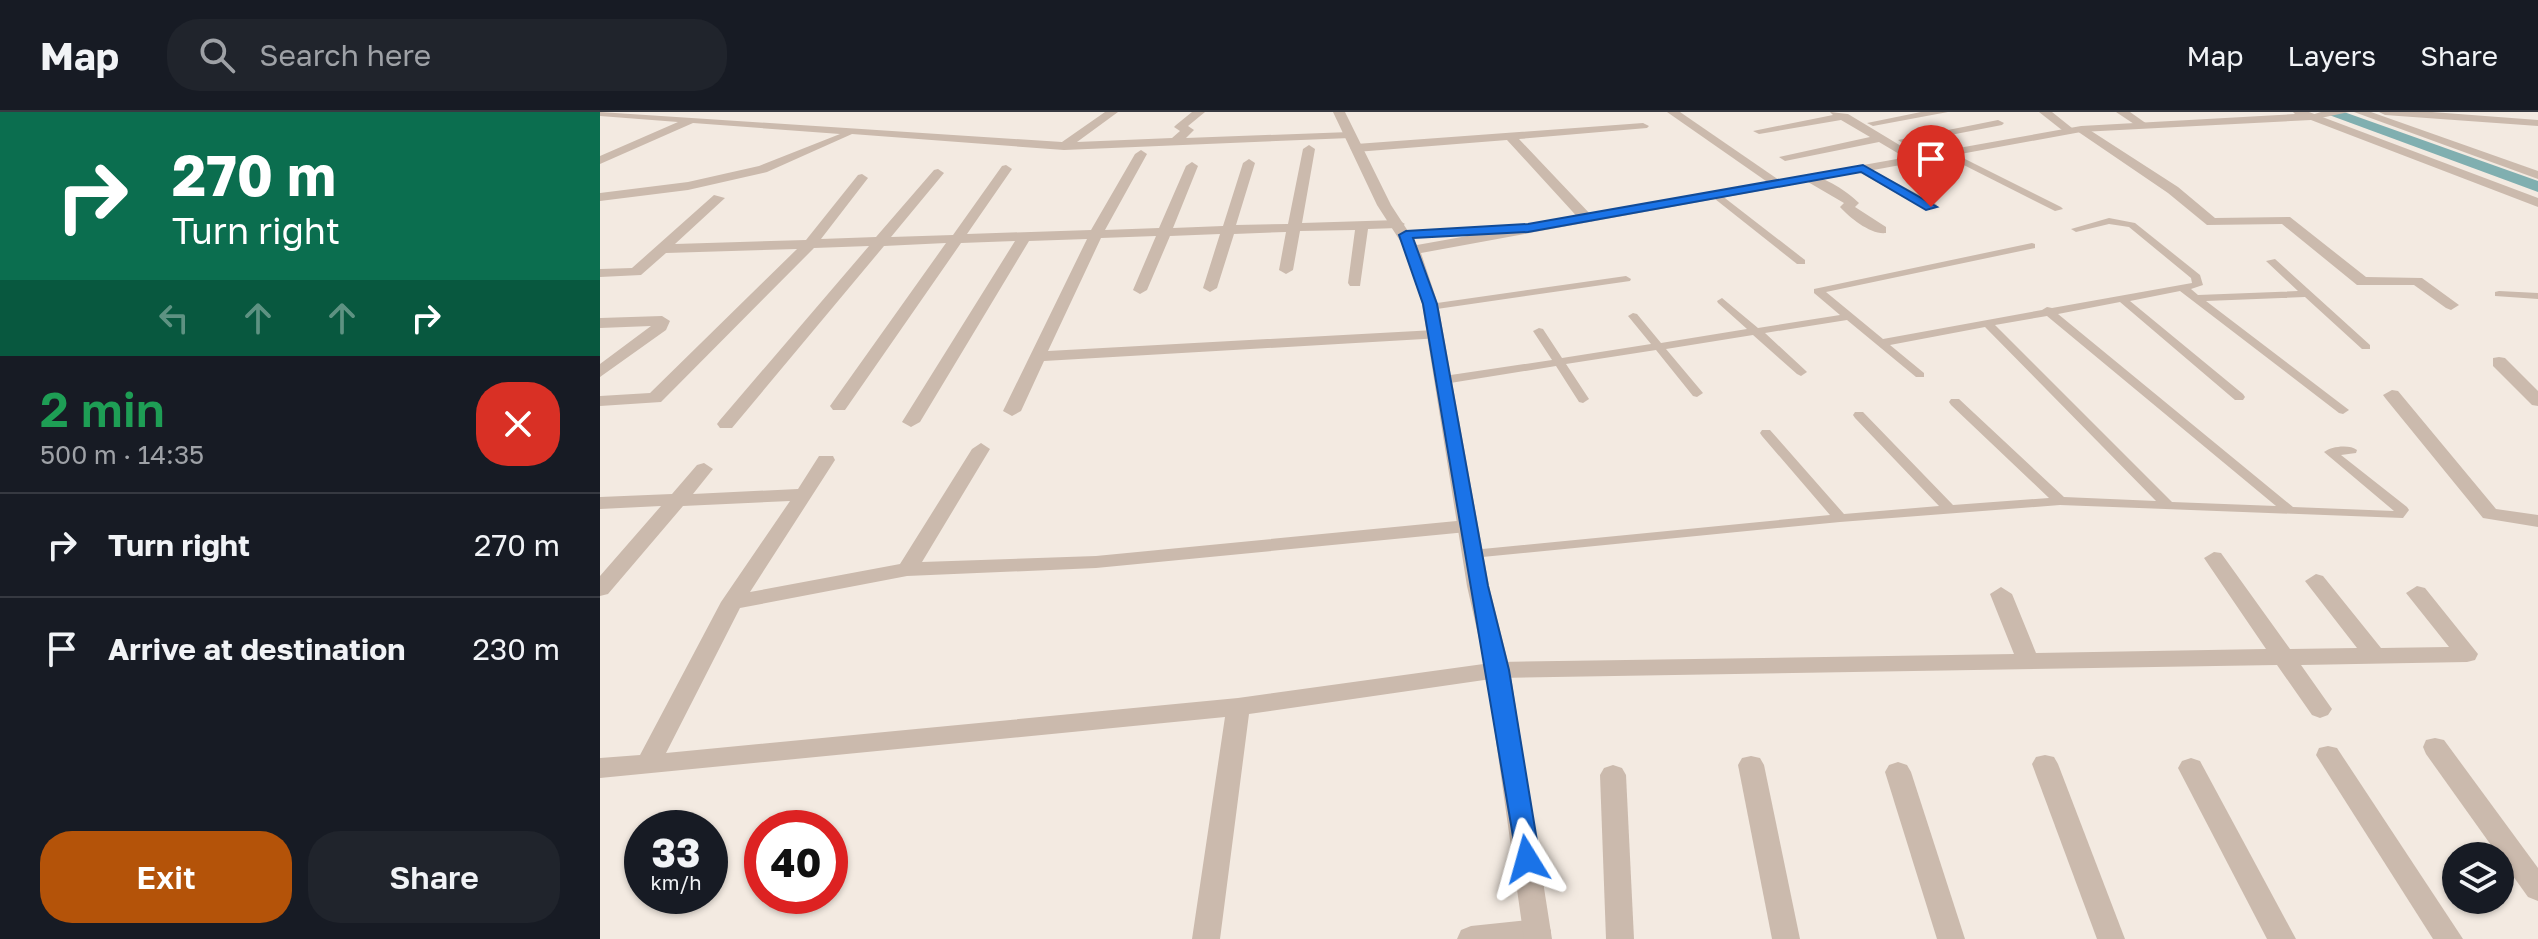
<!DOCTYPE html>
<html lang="en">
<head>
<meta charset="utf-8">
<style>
	:root { --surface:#171b24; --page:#20242c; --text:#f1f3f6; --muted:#9ea1a6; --line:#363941; --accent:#b45309 }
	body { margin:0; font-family:"Golos Text",sans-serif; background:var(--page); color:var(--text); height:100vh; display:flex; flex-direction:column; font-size:30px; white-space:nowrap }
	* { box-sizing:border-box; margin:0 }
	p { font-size:26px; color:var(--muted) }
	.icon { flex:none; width:44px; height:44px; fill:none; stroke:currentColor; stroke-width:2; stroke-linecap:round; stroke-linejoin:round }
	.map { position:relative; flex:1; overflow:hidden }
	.details { display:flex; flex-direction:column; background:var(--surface); width:600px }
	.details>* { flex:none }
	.hud { background:#0b6e4f; color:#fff; overflow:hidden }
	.fabs { position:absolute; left:1842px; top:730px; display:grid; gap:16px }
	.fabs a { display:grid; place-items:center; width:72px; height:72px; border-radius:50%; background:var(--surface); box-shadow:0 2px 6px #0004; font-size:40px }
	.speed { position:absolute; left:24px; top:698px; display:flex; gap:16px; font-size:40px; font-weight:700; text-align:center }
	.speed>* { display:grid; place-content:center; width:104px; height:104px; border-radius:50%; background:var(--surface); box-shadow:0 2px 6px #0004; line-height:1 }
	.speed small { font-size:20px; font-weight:400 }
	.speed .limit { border:12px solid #d22; background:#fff; color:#111 }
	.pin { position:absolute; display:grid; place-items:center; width:68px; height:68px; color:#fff; margin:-82px -34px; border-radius:50% 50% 50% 0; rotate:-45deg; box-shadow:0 0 8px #0007 }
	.pin .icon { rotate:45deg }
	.me { position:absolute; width:88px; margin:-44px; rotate:352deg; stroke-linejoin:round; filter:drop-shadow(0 0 6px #0008) }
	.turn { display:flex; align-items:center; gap:28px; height:168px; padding:0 40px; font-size:36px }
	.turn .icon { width:104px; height:104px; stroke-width:2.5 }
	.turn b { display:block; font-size:56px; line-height:68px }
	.lanes { display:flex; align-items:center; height:76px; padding:0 40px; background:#0003; justify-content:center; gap:40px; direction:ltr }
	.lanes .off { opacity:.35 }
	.round { display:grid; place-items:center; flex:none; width:84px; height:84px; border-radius:32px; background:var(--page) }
	.summary { display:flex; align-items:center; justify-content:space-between; height:136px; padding:0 40px }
	h1 { font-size:48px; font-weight:600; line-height:60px; color:#1e9e55 }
	.button { display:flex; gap:16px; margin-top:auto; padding:16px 40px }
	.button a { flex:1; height:92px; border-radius:32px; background:var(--accent); color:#fff; font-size:32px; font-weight:600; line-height:92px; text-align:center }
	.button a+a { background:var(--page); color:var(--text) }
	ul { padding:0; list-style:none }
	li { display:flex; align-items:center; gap:24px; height:104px; padding:0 40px; border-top:2px solid var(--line) }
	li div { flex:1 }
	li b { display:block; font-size:30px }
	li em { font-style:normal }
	header { display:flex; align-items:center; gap:48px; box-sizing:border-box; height:112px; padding:0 40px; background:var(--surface); border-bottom:2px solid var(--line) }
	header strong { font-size:38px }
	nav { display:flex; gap:44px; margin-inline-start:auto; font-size:28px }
	.search { width:560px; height:72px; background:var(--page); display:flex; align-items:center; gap:20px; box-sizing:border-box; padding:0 28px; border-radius:32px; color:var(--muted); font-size:30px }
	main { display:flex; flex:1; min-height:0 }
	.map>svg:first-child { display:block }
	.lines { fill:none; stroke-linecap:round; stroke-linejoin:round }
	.canal { fill:#80afb0; fill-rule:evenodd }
	.service { fill:#cbbaad; fill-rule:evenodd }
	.minor { fill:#cbbaad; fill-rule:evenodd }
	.tertiary { fill:#cbbaad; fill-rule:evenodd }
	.route { fill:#1a73e8; stroke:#114b97; stroke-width:2 }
</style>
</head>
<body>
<header>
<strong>Map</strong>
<div class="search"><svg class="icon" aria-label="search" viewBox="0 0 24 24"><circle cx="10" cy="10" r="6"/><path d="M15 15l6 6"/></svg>Search here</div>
<nav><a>Map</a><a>Layers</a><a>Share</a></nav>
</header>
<main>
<section class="details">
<div class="hud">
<div class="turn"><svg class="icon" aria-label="right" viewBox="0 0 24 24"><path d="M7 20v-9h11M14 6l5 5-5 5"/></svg><div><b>270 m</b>Turn right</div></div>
<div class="lanes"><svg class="icon off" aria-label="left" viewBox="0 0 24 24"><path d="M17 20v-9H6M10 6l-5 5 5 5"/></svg><svg class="icon off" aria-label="ahead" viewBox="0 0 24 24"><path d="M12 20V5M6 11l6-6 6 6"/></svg><svg class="icon off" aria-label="ahead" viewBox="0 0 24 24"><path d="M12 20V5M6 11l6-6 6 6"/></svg><svg class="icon" aria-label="right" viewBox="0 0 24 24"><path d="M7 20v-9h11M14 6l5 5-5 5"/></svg></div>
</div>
<div class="summary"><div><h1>2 min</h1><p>500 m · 14:35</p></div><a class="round" style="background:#d93025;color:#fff"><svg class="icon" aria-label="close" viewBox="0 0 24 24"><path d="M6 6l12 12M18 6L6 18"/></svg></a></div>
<ul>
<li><svg class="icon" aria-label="right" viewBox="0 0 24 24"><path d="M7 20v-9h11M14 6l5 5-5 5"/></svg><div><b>Turn right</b></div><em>270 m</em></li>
<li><svg class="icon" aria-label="arrive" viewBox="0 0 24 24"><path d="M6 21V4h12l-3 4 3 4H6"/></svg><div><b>Arrive at destination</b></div><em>230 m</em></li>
</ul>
<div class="button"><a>Exit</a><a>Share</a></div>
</section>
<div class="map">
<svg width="1938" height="827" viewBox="0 0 1938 827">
	<rect width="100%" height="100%" fill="#f3eae1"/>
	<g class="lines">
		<!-- canal -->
		<polygon class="canal" points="1721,0 1744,0 1938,69 1938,80"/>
		<!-- service -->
		<g class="service">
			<polygon points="1345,37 1461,95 1463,97 1455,99 1342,42 1341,40"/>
			<polygon points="1115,83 1121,83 1205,148 1205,152 1197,152 1115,87"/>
			<path d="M 1509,106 L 1535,111 L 1600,163 L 1603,173 L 1591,177 L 1598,183 L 1698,179 L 1666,149 L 1675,147 L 1770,233 L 1770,237 L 1762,237 L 1705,185 L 1606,189 L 1749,298 L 1743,302 L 1739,301 L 1580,179 L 1530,189 L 1643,282 L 1645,285 L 1643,288 L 1635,288 L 1520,190 L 1458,202 L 1693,395 L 1794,399 L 1724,340 C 1731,334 1750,332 1757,338 L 1756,341 L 1741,343 L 1807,395 L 1809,398 L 1803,406 L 1460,393 L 1240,410 L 872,446 L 865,442 L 872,438 L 1230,403 L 1162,324 L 1160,321 L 1162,318 L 1170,318 L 1244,402 L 1339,394 L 1255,306 L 1253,303 L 1255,300 L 1263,300 L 1353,393 L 1449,386 L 1351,293 L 1349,290 L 1351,287 L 1359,287 L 1464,385 L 1556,389 L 1385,215 L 1290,233 L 1324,261 L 1324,265 L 1316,265 L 1247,208 L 1165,221 L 1205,258 L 1207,260 L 1201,264 L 1197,262 L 1153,223 L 1066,237 L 1103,281 L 1097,285 L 1093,284 L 1056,238 L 966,252 L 989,287 L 983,291 L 979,290 L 956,254 L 844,272 L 838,268 L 844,264 L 952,248 L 933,219 L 939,216 L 943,217 L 962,246 L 1051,232 L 1028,204 L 1033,201 L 1037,202 L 1061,231 L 1147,217 L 1118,191 L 1117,189 L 1122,186 L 1158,216 L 1240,203 L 1214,181 L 1214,177 L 1432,131 L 1435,132 L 1435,136 L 1226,180 L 1283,227 L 1442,198 L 1447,195 L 1452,196 L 1592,171 L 1591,166 L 1529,115 L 1509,112 L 1476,120 L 1471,117 ZM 1447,204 L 1676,394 L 1572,390 L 1395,213 Z"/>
			<polygon points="1026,164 1031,167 1030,169 830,198 825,195 830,192"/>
			<polygon points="1899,179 1938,181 1938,187 1895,184 1895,180"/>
		</g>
		<!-- minor -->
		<g class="minor">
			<polygon points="0,0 462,30 505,0 518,0 477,30 572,26 580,19 574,15 576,13 592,0 605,0 588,14 594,18 586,26 750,20 756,23 750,26 464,38 252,22 167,60 88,78 0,89 0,81 88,70 159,54 240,22 93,11 0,52 0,44 78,10 0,4"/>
			<polygon points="1067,0 1080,0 1186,73 1176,76"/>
			<polygon points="1230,0 1248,2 1321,46 1311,49 1279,30 1185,49 1179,45 1270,25 1241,8 1159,22 1153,19 1233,3"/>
			<polygon points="1321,0 1348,0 1273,14 1267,11"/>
			<polygon points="1439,0 1452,0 1477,20 1467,22"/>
			<polygon points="1516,0 1530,0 1547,12 1537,14"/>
			<polygon points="1721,0 1749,0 1711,8 1705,5"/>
			<polygon points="1754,0 1771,0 1938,59 1938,67"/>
			<polygon points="1779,0 1832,0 1938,8 1938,14 1785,3"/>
			<polygon points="1398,8 1404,11 1402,13 1304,32 1298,28"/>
			<polygon points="1043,11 1049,14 1047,16 919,27 992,104 992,110 982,110 907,28 756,40 750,36 756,32"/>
			<polygon points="1477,15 1485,15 1578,75 1615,106 1690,105 1766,165 1822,166 1859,193 1851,198 1846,196 1814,173 1757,173 1682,112 1607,113 1568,81 1477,19"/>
			<polygon points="709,33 715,37 702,111 798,108 805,112 798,116 768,117 760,174 750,174 748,171 755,118 700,119 693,158 686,162 679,158 686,120 634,122 617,176 610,180 603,176 620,122 570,124 547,178 540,182 533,178 556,124 501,126 448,239 835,218 841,220 841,226 444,249 421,299 412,304 403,299 487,127 429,129 320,310 311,315 302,310 415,129 361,131 245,298 233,298 230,294 346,131 284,134 132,316 120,316 117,312 120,308 269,134 214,136 61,290 0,294 0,284 50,281 197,137 66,141 41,163 0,165 0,157 32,156 114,83 125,86 75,132 206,128 258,63 262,62 268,66 221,127 276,125 334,58 338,57 344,61 291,125 353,123 402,54 406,53 412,57 367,122 491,118 535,42 541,38 547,42 505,118 559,116 586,54 592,50 598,54 573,116 623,114 643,51 649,47 655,51 636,113 688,112 703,37"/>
			<polygon points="1263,53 1336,92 1338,95 1326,98 1259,60 1257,57"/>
			<path d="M 1208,64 C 1223,63 1248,80 1259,91 L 1255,95 L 1286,115 L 1286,121 C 1271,123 1250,106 1240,95 L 1244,91 L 1208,70 Z"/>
			<polygon points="62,204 70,209 66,218 0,265 0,252 51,214 0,216 0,206"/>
			<polygon points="1899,245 1905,246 1938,279 1938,294 1932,293 1893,254 1893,246"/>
			<polygon points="1792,278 1798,279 1896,397 1938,403 1938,415 1883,406 1786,287 1783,283"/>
			<polygon points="381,331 390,337 322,450 496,444 867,408 877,414 867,420 496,456 307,464 140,496 66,641 638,586 898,550 1414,542 1390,482 1401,475 1412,482 1436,541 1666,537 1604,446 1614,440 1621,441 1690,537 1757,536 1705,469 1716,462 1723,464 1781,536 1849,535 1806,481 1817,474 1825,476 1878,542 1875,548 1867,550 1701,553 1732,597 1728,603 1720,606 1712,603 1677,553 898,566 649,602 620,827 592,827 625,605 0,666 0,646 40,643 121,490 190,389 83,394 8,482 0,484 0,464 61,394 0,397 0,385 72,382 97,353 104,351 113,357 93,382 198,377 219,344 233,344 235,348 150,480 300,452 372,337"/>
			<polygon points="1835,626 1844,628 1938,756 1938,789 1928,785 1826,642 1823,635 1826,628"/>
			<polygon points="1728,634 1737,636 1863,827 1833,827 1716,643 1719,636"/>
			<polygon points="1445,643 1454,645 1458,652 1525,827 1497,827 1432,652 1436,645"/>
			<polygon points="1151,644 1160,646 1164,653 1200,827 1172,827 1138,653 1142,646"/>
			<polygon points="1591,646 1600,649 1696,827 1667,827 1578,656 1582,649"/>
			<polygon points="1298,650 1307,653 1311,660 1365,827 1337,827 1285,660 1289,653"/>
			<polygon points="1013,653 1022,656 1026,663 1034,827 1006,827 1000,663 1004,656"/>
			<polygon points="937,807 947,810 951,819 947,827 857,827 861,818 871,814"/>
		</g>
		<!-- tertiary -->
		<polygon class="tertiary" points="733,0 745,0 791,93 817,133 1481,14 1695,2 1693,0 1709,0 1938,86 1938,95 1711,8 1481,20 821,141 838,192 889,474 910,558 952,827 924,827 886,558 867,474 822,192 806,138 777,93"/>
	</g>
	<!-- route -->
	<polygon class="route" points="1263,53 1337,95 1326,98 1261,60 928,120 813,126 837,192 888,474 909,558 940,747 936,754 927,757 918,754 823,192 799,123 806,119 928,112"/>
</svg>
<div class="fabs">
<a><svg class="icon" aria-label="layers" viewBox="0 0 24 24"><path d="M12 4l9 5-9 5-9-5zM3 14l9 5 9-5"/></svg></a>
</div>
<div class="speed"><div>33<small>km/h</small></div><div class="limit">40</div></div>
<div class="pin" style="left:1331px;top:95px;background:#d93025"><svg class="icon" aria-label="arrive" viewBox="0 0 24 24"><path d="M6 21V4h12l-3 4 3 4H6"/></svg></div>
<svg class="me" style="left:927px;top:747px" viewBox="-20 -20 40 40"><path d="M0-17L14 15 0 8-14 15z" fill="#1a73e8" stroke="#fff" stroke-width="4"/></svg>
</div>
</main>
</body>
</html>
